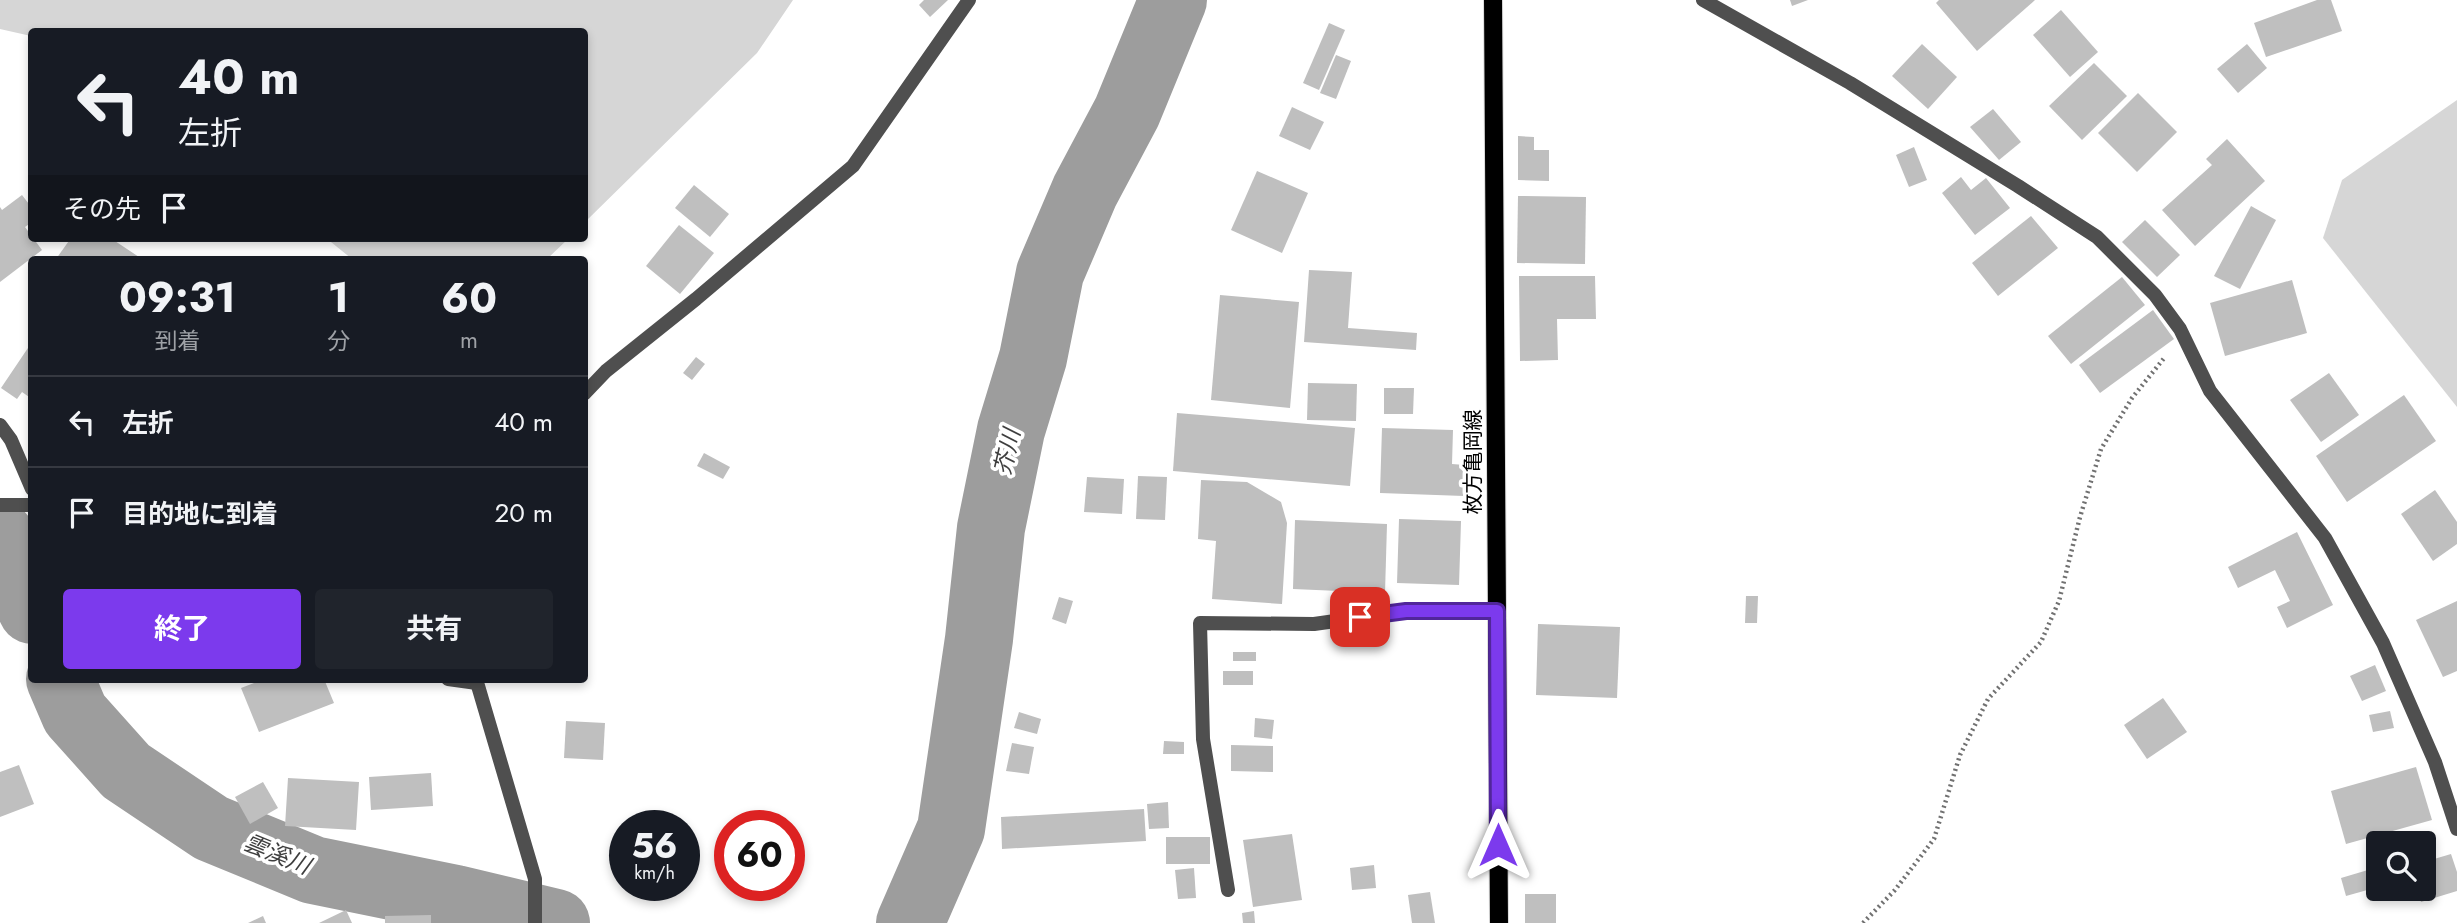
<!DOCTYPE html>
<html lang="ja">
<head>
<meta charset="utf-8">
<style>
	:root { --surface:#171b24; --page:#20242c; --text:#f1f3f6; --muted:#9ea1a6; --line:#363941; --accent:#7c3aed }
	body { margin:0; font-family:Jost,"Noto Sans JP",sans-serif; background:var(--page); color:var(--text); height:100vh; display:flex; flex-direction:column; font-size:26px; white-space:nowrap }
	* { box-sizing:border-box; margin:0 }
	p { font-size:23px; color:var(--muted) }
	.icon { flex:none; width:38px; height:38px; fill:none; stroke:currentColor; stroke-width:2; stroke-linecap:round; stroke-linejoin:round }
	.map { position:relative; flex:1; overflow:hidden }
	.sheet { position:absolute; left:28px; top:256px; width:560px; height:427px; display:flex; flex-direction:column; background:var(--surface); border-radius:7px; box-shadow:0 4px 10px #0003 }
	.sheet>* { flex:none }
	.hud { position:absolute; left:28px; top:28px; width:560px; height:214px; border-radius:7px; box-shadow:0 4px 10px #0003; background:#171b24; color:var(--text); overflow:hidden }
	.buttons { position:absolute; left:2366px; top:831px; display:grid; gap:14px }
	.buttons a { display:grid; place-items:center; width:70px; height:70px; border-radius:7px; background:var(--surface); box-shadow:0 4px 10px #0003; font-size:35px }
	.speed { position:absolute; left:609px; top:810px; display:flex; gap:14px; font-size:35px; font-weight:700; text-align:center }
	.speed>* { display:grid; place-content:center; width:91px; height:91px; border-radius:50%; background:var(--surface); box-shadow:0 4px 10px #0003; line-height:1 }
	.speed small { font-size:18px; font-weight:400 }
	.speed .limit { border:10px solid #d22; background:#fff; color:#111 }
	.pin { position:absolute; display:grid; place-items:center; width:60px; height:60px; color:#fff; margin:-30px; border-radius:14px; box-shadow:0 4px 10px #0006 }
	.me { position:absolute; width:77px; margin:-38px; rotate:0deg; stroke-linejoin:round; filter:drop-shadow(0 0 5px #0008) }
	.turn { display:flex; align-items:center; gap:24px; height:147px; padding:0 35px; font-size:32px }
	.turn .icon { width:91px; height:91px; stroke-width:2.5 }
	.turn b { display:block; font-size:49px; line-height:60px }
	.then { display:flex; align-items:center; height:66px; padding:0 35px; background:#0003; gap:14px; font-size:26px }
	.eta { display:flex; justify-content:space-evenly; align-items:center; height:119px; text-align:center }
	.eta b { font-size:42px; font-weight:700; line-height:49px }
	.primary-button { display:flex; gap:14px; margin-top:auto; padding:14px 35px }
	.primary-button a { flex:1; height:80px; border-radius:7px; background:var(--accent); color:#fff; font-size:28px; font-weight:700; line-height:80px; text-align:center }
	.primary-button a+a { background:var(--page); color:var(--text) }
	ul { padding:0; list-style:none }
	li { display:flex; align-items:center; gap:21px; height:91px; padding:0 35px; border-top:2px solid var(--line) }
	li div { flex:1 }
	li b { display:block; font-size:26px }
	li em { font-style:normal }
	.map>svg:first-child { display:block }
	.green { fill:#d6d6d6 }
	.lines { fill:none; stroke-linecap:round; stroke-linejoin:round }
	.river { stroke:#9d9d9d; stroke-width:68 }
	.building { fill:#bfbfbf }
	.primary-casing { stroke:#dbdbdb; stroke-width:20 }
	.path { stroke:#717171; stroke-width:4.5; stroke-dasharray:2 3.5; stroke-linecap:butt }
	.minor { stroke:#4f4f4f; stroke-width:14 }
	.primary { stroke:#000; stroke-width:18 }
	.route-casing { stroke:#51269a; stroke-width:18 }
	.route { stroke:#7c3aed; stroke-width:12 }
	.labels { text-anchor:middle; stroke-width:7; stroke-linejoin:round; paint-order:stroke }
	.street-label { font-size:21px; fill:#000; stroke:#fff }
	.water-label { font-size:23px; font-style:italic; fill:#3e3e3e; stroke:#fff }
</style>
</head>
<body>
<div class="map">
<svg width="2457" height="923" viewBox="0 0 2457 923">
	<rect width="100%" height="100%" fill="#fff"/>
	<!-- green -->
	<g class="green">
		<polygon points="0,0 793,0 757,53 585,222 584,32 32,32 31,36 0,29"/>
		<polygon points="2457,100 2457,407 2323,238 2342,180"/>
		<polygon points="326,238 569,238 547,259 352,259"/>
	</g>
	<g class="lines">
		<!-- river -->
		<g class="river">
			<polyline points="0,535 32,610"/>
			<polyline points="60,679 75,714 126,771 211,828 313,870 456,899 556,923"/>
			<polyline points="910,923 951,829 979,639 991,528 1011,430 1033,358 1050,273 1085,191 1127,112 1173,0"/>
		</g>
	</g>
	<!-- building -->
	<g class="building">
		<polygon points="924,0 948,0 930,17 919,5"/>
		<polygon points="1790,0 1808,0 1792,6"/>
		<polygon points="1939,0 2035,0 1977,51 1936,3"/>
		<polygon points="2317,0 2331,0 2342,31 2266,57 2254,23"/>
		<polygon points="2061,10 2098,52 2070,77 2033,35"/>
		<polygon points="1329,23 1345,30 1319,90 1303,83"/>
		<polygon points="1922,44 1957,77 1928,109 1892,76"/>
		<polygon points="2247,44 2267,68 2238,93 2217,69"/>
		<polygon points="1336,55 1351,61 1336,99 1320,93"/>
		<polygon points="2094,63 2127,96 2082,140 2049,106"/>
		<polygon points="2138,93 2177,132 2137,172 2098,133"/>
		<polygon points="1292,107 1324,122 1310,150 1279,136"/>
		<polygon points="1993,109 2021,142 1999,160 1970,127"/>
		<polygon points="1518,136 1534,137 1534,150 1549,150 1549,181 1518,180"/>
		<polygon points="2227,139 2265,181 2195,246 2162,210 2212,165 2206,159"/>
		<polygon points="1914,147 1927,180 1909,187 1896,155"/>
		<polygon points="1257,171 1308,193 1282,253 1231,230"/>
		<polygon points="1961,177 1971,190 1986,178 2010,208 1975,235 1942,193"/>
		<polygon points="694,185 729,214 710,237 675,208"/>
		<polygon points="22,195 32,208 32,222 25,227 42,250 0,282 0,207 2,210"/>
		<polygon points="1518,196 1586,197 1585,264 1517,263"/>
		<polygon points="2251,206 2276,220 2240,289 2214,276"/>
		<polygon points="2031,216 2058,248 1998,296 1972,263"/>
		<polygon points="2145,220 2180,255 2157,277 2122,242"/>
		<polygon points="679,225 714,253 680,294 646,266"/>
		<polygon points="71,238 117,238 115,241 142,259 56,259"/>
		<polygon points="1309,270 1352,272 1348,328 1417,333 1416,350 1304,342"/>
		<polygon points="1519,276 1595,276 1596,319 1557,319 1558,360 1520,361"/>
		<polygon points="2122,277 2145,305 2071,364 2048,336"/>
		<polygon points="2292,280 2307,333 2225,356 2210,303"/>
		<polygon points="1220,295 1299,302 1290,408 1211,400"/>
		<polygon points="2153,310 2174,339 2100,393 2079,365"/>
		<polygon points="32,342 32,399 22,392 17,399 1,388"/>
		<polygon points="696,357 705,364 692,380 683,373"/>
		<polygon points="2329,373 2359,415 2321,442 2290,400"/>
		<polygon points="1308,383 1357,384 1356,421 1307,420"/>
		<polygon points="1384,388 1414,388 1413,414 1384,414"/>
		<polygon points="2404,395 2436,441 2347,502 2316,456"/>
		<polygon points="1177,413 1355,428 1350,486 1173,471"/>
		<polygon points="1382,428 1453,430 1452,464 1465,465 1464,496 1380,493"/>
		<polygon points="704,453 730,467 723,479 697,466"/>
		<polygon points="1138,476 1167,477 1165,520 1136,519"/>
		<polygon points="1087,477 1124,479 1122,514 1084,512"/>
		<polygon points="1201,480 1247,482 1281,502 1287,523 1282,604 1212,599 1216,541 1198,539"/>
		<polygon points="2435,490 2457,522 2457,544 2433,561 2401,514"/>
		<polygon points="1399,519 1461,521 1459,585 1397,583"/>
		<polygon points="1295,520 1387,524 1385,593 1293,589"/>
		<polygon points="2297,532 2333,605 2287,628 2277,607 2290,601 2275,570 2238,588 2228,567"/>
		<polygon points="1746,596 1758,596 1757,623 1745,623"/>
		<polygon points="1059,597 1073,601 1066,624 1052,619"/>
		<polygon points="2457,601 2457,671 2443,677 2416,620"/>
		<polygon points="1538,624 1620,627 1617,698 1536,695"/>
		<rect x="1233" y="652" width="23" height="9"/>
		<polygon points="2375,665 2386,691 2362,701 2350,676"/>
		<rect x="1223" y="671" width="30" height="14"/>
		<polygon points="264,679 324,679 334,703 259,732 241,688"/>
		<polygon points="2163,698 2187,732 2147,759 2124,725"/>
		<polygon points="2390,711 2394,728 2373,732 2369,715"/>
		<polygon points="1019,712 1041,719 1037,734 1014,728"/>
		<polygon points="1255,718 1274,720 1272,739 1254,737"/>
		<polygon points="566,721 605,723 603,760 564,758"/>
		<polygon points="1164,741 1184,742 1184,754 1163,754"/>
		<polygon points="1012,743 1034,747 1029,774 1006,771"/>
		<polygon points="1231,745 1273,746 1273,772 1231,771"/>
		<polygon points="19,765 34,804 0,817 0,772"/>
		<polygon points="2416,767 2432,820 2346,844 2331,791"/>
		<polygon points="431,773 433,806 371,810 369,777"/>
		<polygon points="288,778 359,782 356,830 285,826"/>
		<polygon points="263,782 278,808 250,824 235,797"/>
		<polygon points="1168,802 1169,828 1149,829 1147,804"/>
		<polygon points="1144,809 1146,841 1002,849 1001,817"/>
		<polygon points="1292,834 1302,900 1253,907 1243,840"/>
		<rect x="1166" y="837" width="44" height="27"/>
		<polygon points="2451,854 2457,872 2457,891 2421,902 2417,889 2424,889 2424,862"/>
		<polygon points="1374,865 1376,888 1352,890 1350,868"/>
		<polygon points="2378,867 2378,887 2346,896 2341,878"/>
		<polygon points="1194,868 1196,898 1178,899 1175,870"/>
		<polygon points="1430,892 1435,923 1412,923 1408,895"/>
		<rect x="1525" y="894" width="31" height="29"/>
		<polygon points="346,910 352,923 319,923"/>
		<polygon points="1254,911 1255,923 1243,923 1242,913"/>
		<polygon points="431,915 431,923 385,923 385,916"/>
		<polygon points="263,916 266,923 248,923"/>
	</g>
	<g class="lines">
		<!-- primary casing -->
		<g class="primary-casing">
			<polyline id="primary" points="1493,0 1499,923"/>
		</g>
		<!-- path -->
		<polyline class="path" points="1863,923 1895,890 1934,839 1960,755 1988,699 2041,642 2059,601 2080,517 2101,449 2132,398 2165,357"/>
		<!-- minor -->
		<g class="minor">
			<polyline points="1703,0 1850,83 2018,186 2097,237 2155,295 2180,329 2210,391 2325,538 2383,643 2435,762 2457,829"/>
			<polyline points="584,394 606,371 696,299 853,166 969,0"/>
			<polyline points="0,425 11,440 32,489"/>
			<polyline points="0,505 32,505"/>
			<polyline points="448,679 477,683"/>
			<polyline points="476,679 535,879 535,923"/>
			<polyline points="1228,890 1203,739 1200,623 1314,624 1406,611 1497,611"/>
		</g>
		<!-- primary -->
		<use href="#primary" class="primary"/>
	</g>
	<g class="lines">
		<!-- route casing -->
		<g class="route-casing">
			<polyline id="route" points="1360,617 1406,611 1497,611 1498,845"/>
		</g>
		<!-- route -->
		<use href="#route" class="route"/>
	</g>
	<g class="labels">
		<!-- street labels -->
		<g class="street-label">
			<text transform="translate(1473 462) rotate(-90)" y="7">枚方亀岡線</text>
		</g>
		<!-- water labels -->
		<g class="water-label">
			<text transform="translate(1007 452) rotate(-77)" y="8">芥川</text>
			<text transform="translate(277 854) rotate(22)" y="8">雲溪川</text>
		</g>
	</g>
</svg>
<div class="buttons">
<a><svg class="icon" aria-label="search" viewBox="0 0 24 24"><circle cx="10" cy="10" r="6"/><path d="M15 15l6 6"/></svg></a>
</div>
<div class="speed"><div>56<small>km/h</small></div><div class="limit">60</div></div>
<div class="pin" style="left:1360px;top:617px;background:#d93025"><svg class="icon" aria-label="arrive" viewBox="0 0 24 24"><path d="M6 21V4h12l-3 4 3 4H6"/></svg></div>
<svg class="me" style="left:1498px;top:845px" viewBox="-20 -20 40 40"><path d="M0-17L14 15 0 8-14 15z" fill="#7c3aed" stroke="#fff" stroke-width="4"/></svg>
<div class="hud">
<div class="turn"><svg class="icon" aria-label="left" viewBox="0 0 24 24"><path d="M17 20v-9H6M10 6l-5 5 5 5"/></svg><div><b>40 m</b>左折</div></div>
<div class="then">その先<svg class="icon" aria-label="arrive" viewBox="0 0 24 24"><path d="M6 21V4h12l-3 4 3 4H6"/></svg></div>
</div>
<section class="sheet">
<div class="eta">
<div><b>09:31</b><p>到着</p></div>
<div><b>1</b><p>分</p></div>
<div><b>60</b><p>m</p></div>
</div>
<ul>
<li><svg class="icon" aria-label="left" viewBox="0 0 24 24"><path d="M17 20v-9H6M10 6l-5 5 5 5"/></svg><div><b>左折</b></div><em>40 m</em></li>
<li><svg class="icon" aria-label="arrive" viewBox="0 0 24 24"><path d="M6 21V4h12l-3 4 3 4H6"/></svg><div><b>目的地に到着</b></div><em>20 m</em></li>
</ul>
<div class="primary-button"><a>終了</a><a>共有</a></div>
</section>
</div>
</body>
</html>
